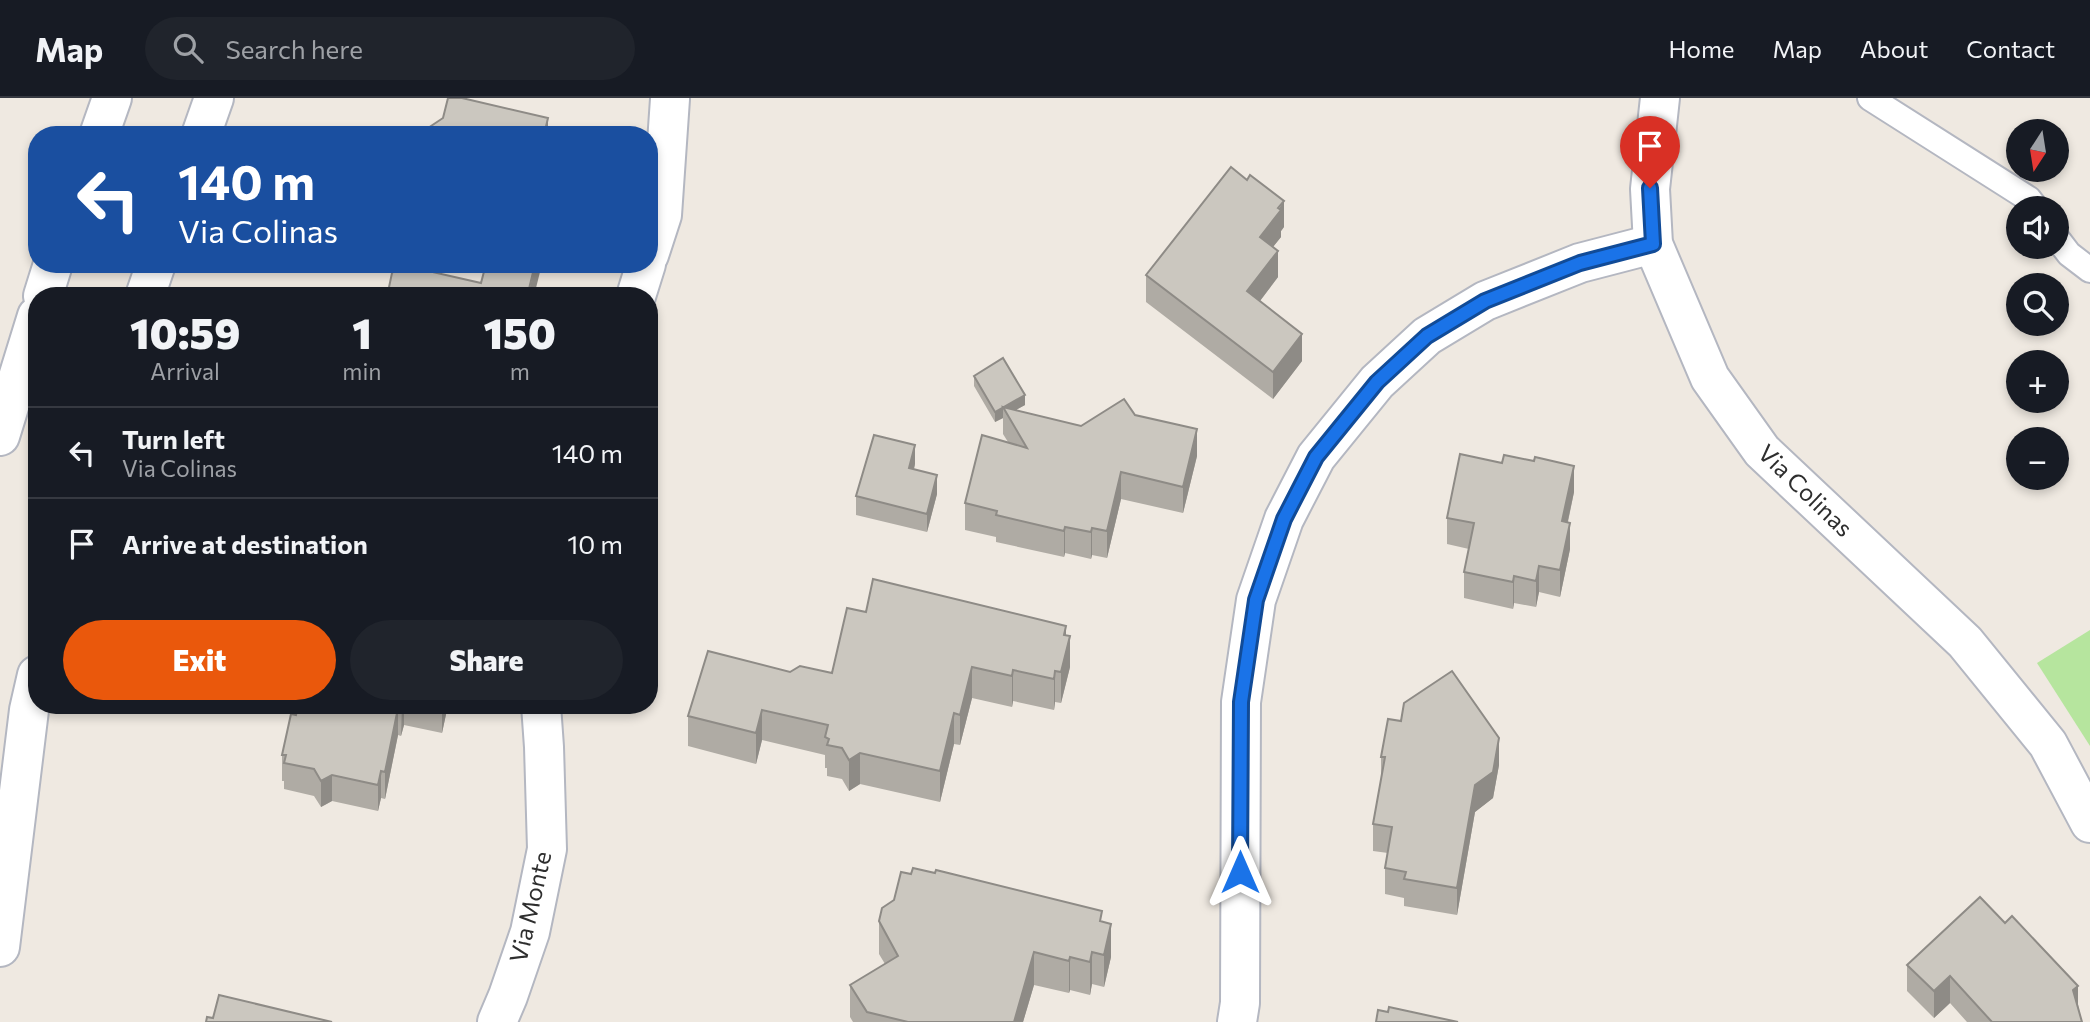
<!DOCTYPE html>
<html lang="en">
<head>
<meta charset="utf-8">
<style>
	:root { --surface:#171b24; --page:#20242c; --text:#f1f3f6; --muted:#9ea1a6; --line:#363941; --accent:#ea580c }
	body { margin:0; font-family:Commissioner,sans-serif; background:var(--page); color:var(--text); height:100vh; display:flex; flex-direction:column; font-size:26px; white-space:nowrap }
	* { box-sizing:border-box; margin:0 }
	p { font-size:23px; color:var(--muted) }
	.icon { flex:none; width:38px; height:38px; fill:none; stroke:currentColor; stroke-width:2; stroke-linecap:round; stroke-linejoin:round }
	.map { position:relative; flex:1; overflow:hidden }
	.panel { position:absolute; left:28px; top:189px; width:630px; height:427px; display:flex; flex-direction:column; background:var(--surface); border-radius:28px; box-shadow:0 4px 10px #0003 }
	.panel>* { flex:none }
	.banner { position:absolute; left:28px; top:28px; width:630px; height:147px; border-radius:28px; box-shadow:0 4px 10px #0003; background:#1a4fa0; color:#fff; overflow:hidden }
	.needle { width:46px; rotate:192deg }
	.controls { position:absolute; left:2006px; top:21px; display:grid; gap:14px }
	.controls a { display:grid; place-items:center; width:63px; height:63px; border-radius:50%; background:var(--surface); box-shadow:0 4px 10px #0003; font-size:35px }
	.pin { position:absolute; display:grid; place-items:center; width:60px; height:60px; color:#fff; margin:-72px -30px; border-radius:50% 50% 50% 0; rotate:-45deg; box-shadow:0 0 7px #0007 }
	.pin .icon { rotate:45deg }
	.me { position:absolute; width:77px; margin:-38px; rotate:0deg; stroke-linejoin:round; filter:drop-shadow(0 0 5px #0008) }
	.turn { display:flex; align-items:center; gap:24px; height:147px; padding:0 35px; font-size:32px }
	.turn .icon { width:91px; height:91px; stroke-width:2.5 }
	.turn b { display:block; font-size:49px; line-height:60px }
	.eta { display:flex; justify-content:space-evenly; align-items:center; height:119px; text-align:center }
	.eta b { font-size:42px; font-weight:800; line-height:49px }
	.cta { display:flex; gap:14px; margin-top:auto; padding:14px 35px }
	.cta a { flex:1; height:80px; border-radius:42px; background:var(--accent); color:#fff; font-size:28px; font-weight:800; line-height:80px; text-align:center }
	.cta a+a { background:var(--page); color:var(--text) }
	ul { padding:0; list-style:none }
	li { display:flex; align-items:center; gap:21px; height:91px; padding:0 35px; border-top:2px solid var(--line) }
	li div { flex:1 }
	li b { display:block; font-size:26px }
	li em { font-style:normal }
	header { display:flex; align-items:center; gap:42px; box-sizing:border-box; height:98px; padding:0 35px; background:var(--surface); border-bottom:2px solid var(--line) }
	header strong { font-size:33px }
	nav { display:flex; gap:38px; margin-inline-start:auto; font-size:24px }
	.search { width:490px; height:63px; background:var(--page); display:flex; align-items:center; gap:18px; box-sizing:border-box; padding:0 24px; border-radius:38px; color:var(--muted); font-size:26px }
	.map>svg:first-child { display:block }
	.green { fill:#b6e59e }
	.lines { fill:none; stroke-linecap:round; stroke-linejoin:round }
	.service-casing { stroke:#b4b7c1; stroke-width:28 }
	.minor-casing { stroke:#b4b7c1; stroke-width:42 }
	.secondary-casing { stroke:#b4b7c1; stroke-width:42 }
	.service { stroke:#fff; stroke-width:24 }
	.minor { stroke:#fff; stroke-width:38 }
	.secondary { stroke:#fff; stroke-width:38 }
	.wall { fill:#afaba4 }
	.shaded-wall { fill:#8e8b86 }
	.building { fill:#cbc7bf; stroke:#8e8b86; stroke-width:2 }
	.route-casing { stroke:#114b97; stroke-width:18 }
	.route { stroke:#1a73e8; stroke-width:12 }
	.labels { text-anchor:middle; stroke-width:6; stroke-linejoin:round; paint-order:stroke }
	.street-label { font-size:24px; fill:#2e2e2e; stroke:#fff }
</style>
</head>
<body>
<header>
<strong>Map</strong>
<div class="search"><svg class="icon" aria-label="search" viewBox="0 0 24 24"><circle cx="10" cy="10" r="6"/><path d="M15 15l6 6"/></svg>Search here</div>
<nav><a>Home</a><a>Map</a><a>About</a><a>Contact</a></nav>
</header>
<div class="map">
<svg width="2090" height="924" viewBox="0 0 2090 924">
	<rect width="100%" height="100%" fill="#efe9e1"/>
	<!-- green -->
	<polygon class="green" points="2090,532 2090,648 2037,565"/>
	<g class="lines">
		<!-- service casing -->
		<g class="service-casing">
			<g id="service">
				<polyline points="1870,0 2029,101 2036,110"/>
				<polyline points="2056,139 2069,156 2090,172"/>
			</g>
		</g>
		<!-- minor casing -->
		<g class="minor-casing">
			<g id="minor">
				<polyline points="1660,0 1650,91 1653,146 1710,280 1762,353 1965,544 2048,646 2090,725"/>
				<polyline points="649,157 662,117 670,1"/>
				<polyline points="636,198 646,166"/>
				<polyline points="497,924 508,898 530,834 547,751 544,649 541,607"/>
				<polyline points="1237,924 1240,905 1241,604 1256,502 1284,421 1316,359 1377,284 1427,238 1485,203 1580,165 1653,146"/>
			</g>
		</g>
		<!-- secondary casing -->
		<g class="secondary-casing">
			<g id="secondary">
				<polyline points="99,37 112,0"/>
				<polyline points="201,37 214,0"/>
				<polyline points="43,198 53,166"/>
				<polyline points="145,198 156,166"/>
				<polyline points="0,338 37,218"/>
				<polyline points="0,849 29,612 37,577"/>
			</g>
		</g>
		<!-- service -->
		<use href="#service" class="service"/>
		<!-- minor -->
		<use href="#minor" class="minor"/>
		<!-- secondary -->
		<use href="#secondary" class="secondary"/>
	</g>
	<!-- wall -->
	<g class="wall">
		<polygon points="1284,129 1281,133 1281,139 1273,149 1278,179 1260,203 1302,263 1273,301 1146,204 1146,177"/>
		<polygon points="974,278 1025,307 1015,312 1081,328 1135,317 1197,358 1183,415 1121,401 1107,460 1092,457 1091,461 1065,455 1064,459 996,444 996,439 965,432 965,405 1008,344 1003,336 1003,320 995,324 974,288"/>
		<polygon points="915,366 914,372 937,396 927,434 856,417 856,398"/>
		<polygon points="1574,394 1568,424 1570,451 1560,499 1539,494 1536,509 1514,505 1513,511 1464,500 1464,474 1469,451 1447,446 1447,420"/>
		<polygon points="866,514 1066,538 1070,569 1061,605 1055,604 1054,612 1013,603 1012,609 972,600 960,647 954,646 940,704 860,686 849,693 842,681 827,678 827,670 825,670 825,657 762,642 756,666 688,648 688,618 790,574 832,575"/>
		<polygon points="298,607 448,607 442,635 404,627 401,638 398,637 385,701 381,700 378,713 332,703 321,709 314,698 284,691 284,683 282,683 282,657"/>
		<polygon points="1381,659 1499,667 1493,700 1475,714 1457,817 1404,808 1404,800 1385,796 1385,770 1388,755 1373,753 1373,726 1381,682"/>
		<polygon points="879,823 1102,823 1111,859 1104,889 1092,886 1090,897 1070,892 1069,895 1034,887 1023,924 853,924 850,919 850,887 885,866 879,856"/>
		<polygon points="1907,867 2078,907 2082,924 1967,924 1950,905 1934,920 1907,893"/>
	</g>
	<!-- shaded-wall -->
	<g class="shaded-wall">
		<polygon points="548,20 548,37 544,37"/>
		<polygon points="1284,103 1284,129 1281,133 1281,139 1260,165 1260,139"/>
		<polygon points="1278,153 1278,179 1247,220 1247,193"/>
		<polygon points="535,166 542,166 534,198 528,198"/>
		<polygon points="1302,236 1302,263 1273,301 1273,274"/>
		<polygon points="1025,297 1025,307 1007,317 1003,310"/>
		<polygon points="1003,310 1003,320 995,324 995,314"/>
		<polygon points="1197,331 1197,358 1183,415 1183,389"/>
		<polygon points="915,347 915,366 909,389 909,370"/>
		<polygon points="1574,368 1574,394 1562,450 1562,423"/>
		<polygon points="1121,374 1121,401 1107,460 1107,433"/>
		<polygon points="937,377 937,396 927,434 927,416"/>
		<polygon points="1570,425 1570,451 1560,499 1560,472"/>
		<polygon points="1065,429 1065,455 1064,459 1064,433"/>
		<polygon points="1092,430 1092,457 1091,461 1091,434"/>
		<polygon points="1539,468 1539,494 1536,509 1536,483"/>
		<polygon points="1514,478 1514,505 1513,511 1513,484"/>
		<polygon points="1066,528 1066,555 1070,538 1070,569 1061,605 1061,574 1064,537"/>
		<polygon points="972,569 972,600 960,647 960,617"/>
		<polygon points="1013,572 1013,603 1012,609 1012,578"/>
		<polygon points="1055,573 1055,604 1054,612 1054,581"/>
		<polygon points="402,607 404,607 404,627 401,638"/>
		<polygon points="442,607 448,607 442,635"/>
		<polygon points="398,610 398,637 385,701 385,674"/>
		<polygon points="762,612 762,642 756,666 756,635"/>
		<polygon points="954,615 954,646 940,704 940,673"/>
		<polygon points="1499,640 1499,667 1493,700 1475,714 1457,817 1457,790 1475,687"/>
		<polygon points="860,655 860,686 849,693 849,662"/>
		<polygon points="381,673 381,700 378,713 378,687"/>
		<polygon points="332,677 332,703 321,709 321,683"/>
		<polygon points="1111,826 1111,859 1104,889 1104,857"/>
		<polygon points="1034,854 1034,887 1023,924 1014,924"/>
		<polygon points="1092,854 1092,886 1090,897 1090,864"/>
		<polygon points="1070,859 1070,892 1069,895 1069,863"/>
		<polygon points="1950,878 1950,905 1934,920 1934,893"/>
		<polygon points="2078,888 2078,914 2073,892"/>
	</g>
	<!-- building -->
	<g class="building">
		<polygon points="448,0 462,0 548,20 544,37 432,37 428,30 443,20"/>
		<polygon points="1231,69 1247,82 1250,77 1284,103 1278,110 1281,112 1260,139 1278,153 1247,193 1302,236 1273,274 1146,177"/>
		<polygon points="486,166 535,166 528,195 538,198 383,198 388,194 392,175 402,167 481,185"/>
		<polygon points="1003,260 1025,297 995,314 974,278"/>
		<polygon points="1124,301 1135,317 1197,331 1183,389 1121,374 1107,433 1092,430 1091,434 1065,429 1064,433 996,417 997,413 965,405 982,337 1027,350 1003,309 1081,328"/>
		<polygon points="874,337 915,347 909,370 937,377 927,416 856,398"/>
		<polygon points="1460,356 1502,365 1504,357 1534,363 1535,359 1574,368 1562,423 1570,425 1560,472 1539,468 1536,483 1514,478 1513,484 1464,474 1474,425 1447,420"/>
		<polygon points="873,481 1066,528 1064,537 1070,538 1061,574 1055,573 1054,581 1013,572 1012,578 972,569 960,617 954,615 940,673 860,655 849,662 842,650 827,647 829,641 825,639 828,627 762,612 756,635 688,618 708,553 790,574 800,568 832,575 847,510 866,514"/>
		<polygon points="1452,573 1499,640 1493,674 1475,687 1457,790 1404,781 1406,774 1385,770 1392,729 1373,726 1385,659 1381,659 1388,621 1401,623 1404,605"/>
		<polygon points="298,607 402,607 401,611 398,610 385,674 381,673 378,687 332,677 321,683 314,671 284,665 286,657 282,657 291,616 296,617"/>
		<polygon points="913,770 935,775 936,772 1102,813 1100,823 1111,826 1104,857 1092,854 1090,864 1070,859 1069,863 1034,854 1014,924 908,924 867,914 850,887 898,858 879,823 882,810 894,802 901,774 911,776"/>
		<polygon points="1980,799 2005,825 2012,818 2078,888 2073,892 2082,924 1992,924 1950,878 1934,893 1907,867"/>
		<polygon points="219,897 332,924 206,924 207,919 213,920"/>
		<polygon points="1389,909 1458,924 1376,924 1378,912 1388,914"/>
	</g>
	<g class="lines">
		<!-- route casing -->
		<g class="route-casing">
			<polyline id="route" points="1240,774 1241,604 1256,502 1284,421 1316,359 1377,284 1427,238 1485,203 1580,165 1653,146 1650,90"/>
		</g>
		<!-- route -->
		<use href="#route" class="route"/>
	</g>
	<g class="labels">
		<!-- street labels -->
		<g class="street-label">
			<text transform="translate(1805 393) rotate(44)" y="8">Via Colinas</text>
			<text transform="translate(531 809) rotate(-77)" y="8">Via Monte</text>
		</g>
	</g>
</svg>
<div class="controls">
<a><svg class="needle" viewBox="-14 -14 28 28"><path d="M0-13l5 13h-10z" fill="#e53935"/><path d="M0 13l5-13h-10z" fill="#9ea1a6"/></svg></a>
<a><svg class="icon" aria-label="sound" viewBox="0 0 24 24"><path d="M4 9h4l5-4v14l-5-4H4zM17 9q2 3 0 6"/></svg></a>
<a><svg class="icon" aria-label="search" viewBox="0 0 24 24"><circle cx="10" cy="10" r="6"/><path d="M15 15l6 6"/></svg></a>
<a>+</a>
<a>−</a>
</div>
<div class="pin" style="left:1650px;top:90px;background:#d93025"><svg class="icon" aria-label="arrive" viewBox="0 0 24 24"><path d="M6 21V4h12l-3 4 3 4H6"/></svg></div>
<svg class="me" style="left:1240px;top:774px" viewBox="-20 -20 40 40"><path d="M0-17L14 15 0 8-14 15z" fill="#1a73e8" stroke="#fff" stroke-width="4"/></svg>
<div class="banner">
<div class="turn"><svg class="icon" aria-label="left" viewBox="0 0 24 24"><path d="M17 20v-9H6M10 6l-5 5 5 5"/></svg><div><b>140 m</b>Via Colinas</div></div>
</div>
<section class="panel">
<div class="eta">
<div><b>10:59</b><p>Arrival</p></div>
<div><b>1</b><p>min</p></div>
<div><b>150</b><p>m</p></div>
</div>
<ul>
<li><svg class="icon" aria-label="left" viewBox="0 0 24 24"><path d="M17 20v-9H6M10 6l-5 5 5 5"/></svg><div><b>Turn left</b><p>Via Colinas</p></div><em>140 m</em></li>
<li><svg class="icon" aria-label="arrive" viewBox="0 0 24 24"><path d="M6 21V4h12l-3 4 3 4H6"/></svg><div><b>Arrive at destination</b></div><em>10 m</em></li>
</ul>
<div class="cta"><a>Exit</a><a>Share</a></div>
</section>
</div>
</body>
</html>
